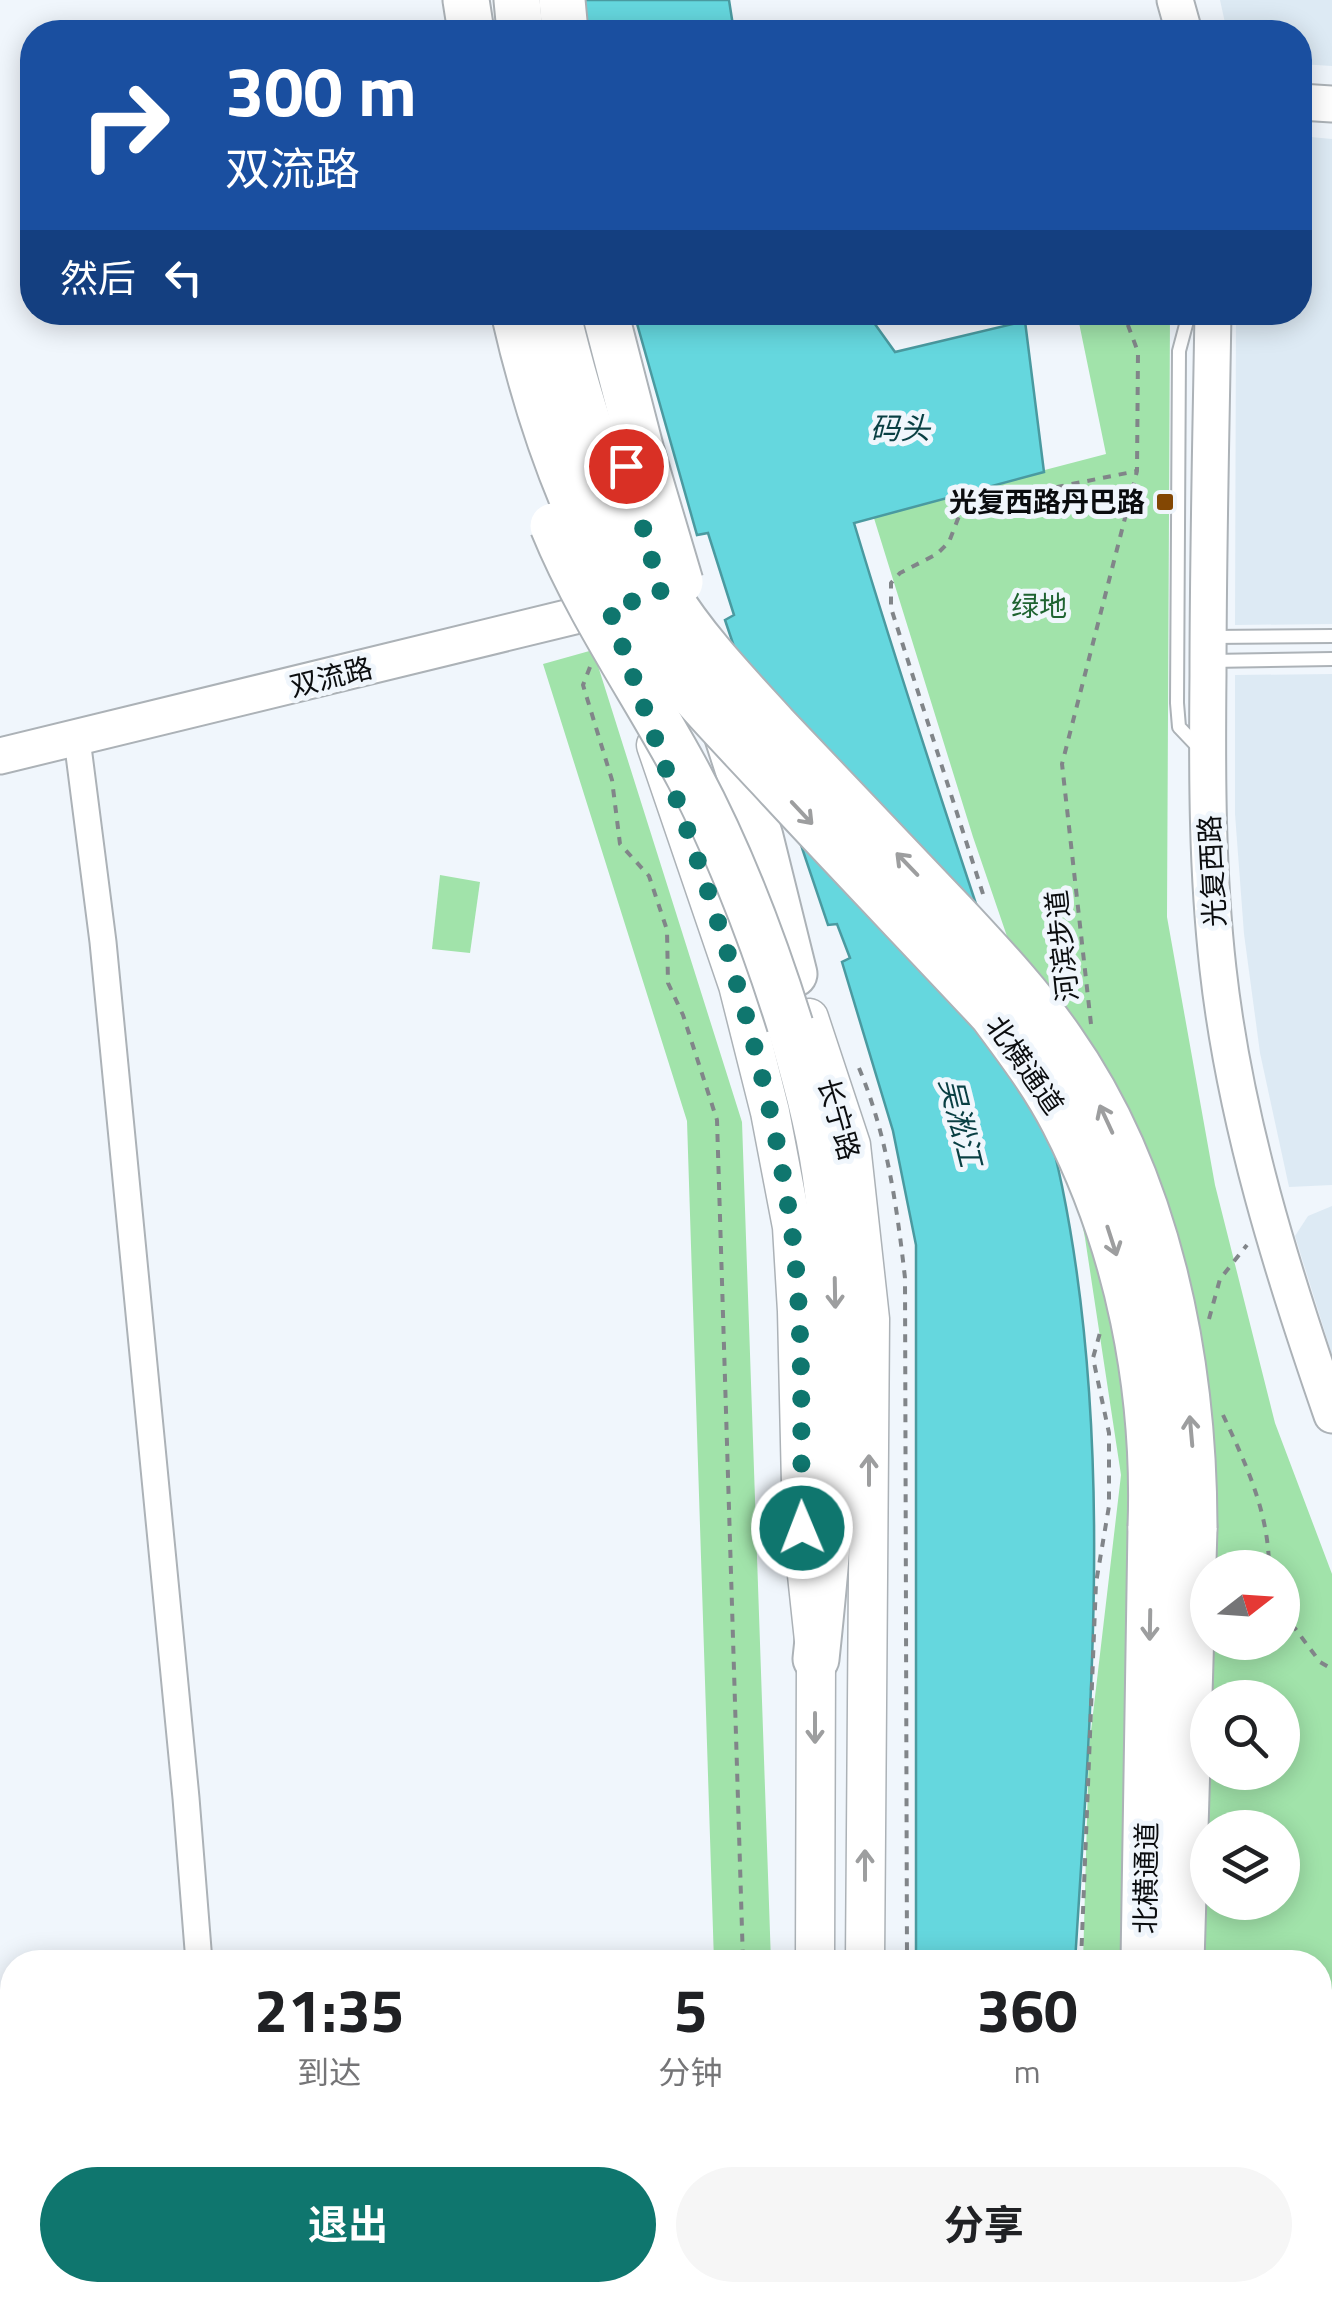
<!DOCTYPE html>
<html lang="zh">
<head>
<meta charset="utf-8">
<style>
	:root { --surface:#fff; --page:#f6f6f6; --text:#202124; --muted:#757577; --accent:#0f766e }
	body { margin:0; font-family:"Titillium Web","Noto Sans SC",sans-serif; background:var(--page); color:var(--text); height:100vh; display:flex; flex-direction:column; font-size:38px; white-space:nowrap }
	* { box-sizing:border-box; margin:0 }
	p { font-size:32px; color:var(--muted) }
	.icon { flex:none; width:55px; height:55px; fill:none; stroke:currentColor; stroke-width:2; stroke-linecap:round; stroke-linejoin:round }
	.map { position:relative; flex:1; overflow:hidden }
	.sheet { position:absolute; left:0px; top:1950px; width:1332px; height:352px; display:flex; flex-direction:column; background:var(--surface); border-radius:40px 40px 0 0; box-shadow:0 5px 25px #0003 }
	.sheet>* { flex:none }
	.hud { position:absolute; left:20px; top:20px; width:1292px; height:305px; border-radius:40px; box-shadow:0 5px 25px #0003; background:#1a4fa0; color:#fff; overflow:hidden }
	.needle { width:65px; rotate:73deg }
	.controls { position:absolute; left:1190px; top:1550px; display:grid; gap:20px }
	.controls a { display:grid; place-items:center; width:110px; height:110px; border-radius:50%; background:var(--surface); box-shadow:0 5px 25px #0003; font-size:50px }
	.pin { position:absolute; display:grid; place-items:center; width:85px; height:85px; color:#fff; margin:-42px; border:5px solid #fff; border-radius:50%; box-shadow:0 2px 10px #0007 }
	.me { position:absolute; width:110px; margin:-55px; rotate:359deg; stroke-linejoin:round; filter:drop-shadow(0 0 8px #0008) }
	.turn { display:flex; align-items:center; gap:35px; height:210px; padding:0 40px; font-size:45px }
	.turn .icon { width:130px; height:130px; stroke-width:2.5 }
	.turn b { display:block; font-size:70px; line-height:85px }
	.then { display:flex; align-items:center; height:95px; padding:0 40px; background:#0003; gap:20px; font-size:38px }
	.eta { display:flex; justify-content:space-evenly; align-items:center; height:170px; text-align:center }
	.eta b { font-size:60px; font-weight:700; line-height:70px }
	.cta { display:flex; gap:20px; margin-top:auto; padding:20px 40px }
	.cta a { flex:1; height:115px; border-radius:60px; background:var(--accent); color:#fff; font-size:40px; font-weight:700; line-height:115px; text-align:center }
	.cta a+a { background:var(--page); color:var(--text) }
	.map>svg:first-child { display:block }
	.built { fill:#ddeaf4 }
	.green { fill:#a1e3aa; fill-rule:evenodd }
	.water { fill:#65d7de; stroke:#4a9aa0; stroke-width:2.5 }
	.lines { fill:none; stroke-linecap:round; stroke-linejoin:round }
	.highway-tunnel { stroke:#ced3d8; stroke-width:45; stroke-dasharray:45 22; stroke-linecap:butt }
	.lane-casing { stroke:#acb2b7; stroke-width:16 }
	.street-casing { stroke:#acb2b7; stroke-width:29 }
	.secondary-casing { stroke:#acb2b7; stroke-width:39 }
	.primary-casing { stroke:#acb2b7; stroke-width:41 }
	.highway-casing { stroke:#acb2b7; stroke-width:49 }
	.path { stroke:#818589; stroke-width:4; stroke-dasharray:8 8; stroke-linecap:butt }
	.lane { stroke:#fff; stroke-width:12 }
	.street { stroke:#fff; stroke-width:25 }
	.secondary { stroke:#fff; stroke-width:35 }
	.primary { stroke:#fff; stroke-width:38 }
	.highway { stroke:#fff; stroke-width:45 }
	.highway-bridge-casing { stroke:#acb2b7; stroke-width:49; stroke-linecap:butt }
	.highway-bridge { stroke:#fff; stroke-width:45 }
	.oneway { stroke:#9d9e9f }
	.route { stroke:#0f766e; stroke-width:18; stroke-dasharray:0 32.4 }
	.poi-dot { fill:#834703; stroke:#f0f6fc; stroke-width:4 }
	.labels { text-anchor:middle; stroke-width:10; stroke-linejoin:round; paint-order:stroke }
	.poi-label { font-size:28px; font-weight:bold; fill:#0b0d0f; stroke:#f0f6fc; text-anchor:end }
	.park-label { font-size:28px; fill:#1e6330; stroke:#f0f6fc }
	.street-label { font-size:28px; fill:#0b0d0f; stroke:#f0f6fc }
	.water-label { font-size:30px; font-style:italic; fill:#093f43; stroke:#f0f6fc }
</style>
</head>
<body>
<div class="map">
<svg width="1332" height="2301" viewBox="0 0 1332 2301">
	<rect width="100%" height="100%" fill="#f0f6fc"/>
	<!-- built -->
	<g class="built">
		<polygon points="1220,0 1332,0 1332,66 1300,64 1300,32 1227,32"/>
		<polygon points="1300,136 1332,139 1332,624 1235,625 1236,313 1300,312"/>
		<polygon points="1332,674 1332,1185 1289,1187 1260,1053 1244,934 1235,814 1235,675"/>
		<polygon points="1332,1206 1332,1355 1295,1236 1308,1216"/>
	</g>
	<!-- green -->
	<g class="green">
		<path d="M 1077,313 L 1170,313 L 1167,917 L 1215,1185 L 1275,1423 L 1332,1574 L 1332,2042 L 1320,2044 L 1320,1962 L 1083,1962 L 1089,1748 L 1121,1475 L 1085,1238 L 1050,1062 L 973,837 L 873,515 L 1106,454 ZM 1208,1568 L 1282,1568 L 1282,1642 L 1208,1642 ZM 1208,1698 L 1282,1698 L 1282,1772 L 1208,1772 ZM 1208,1828 L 1282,1828 L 1282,1902 L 1208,1902 Z"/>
		<polygon points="593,650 742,1122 771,1962 714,1962 687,1121 543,664"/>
		<polygon points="440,875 480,882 470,953 432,949"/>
		<polygon points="715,2290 777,2290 778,2301 716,2301"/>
		<polygon points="1067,2290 1216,2290 1218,2301 1067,2301"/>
	</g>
	<!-- water -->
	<g class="water">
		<polygon points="576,0 729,0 734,32 578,32"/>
		<path d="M 634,313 L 867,313 L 895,352 L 1025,321 L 1044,472 L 854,523 C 894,656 937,787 981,919 C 1011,1007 1043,1095 1062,1186 C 1114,1441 1091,1706 1075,1962 L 916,1962 L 916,1245 L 893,1131 L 842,962 L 850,958 L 837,924 L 828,925 L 725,620 L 734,615 L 708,533 L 697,535 Z"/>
		<rect x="915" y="2290" width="152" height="11"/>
	</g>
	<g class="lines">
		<!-- highway-tunnel -->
		<g class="highway-tunnel">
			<polyline points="1141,2290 1142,2301"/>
			<polyline points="1179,2290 1180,2301"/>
		</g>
		<!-- lane casing -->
		<g class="lane-casing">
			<g id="lane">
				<polyline points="836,31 838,32"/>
				<polyline points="1194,312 1187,321 1179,351 1177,703 1179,727 1199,748"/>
				<polyline points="1210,637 1332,636"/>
				<polyline points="1210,661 1332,659"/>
				<polyline points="425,2290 426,2301"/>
			</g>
		</g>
		<!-- street casing -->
		<g class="street-casing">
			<g id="street">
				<polyline points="77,739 103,942 186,1798 199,1962"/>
				<polyline points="393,2290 394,2301"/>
			</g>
		</g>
		<!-- secondary casing -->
		<g class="secondary-casing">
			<g id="secondary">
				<polyline points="1175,0 1184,32"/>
				<polyline points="1300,102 1332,104"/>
				<path d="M 1213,312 C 1211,433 1208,554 1208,675 C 1207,774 1207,871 1218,969 C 1235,1121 1282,1271 1332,1415"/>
				<polyline points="0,756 616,606"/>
				<polyline points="1320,2130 1332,2129"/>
				<polyline points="0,2216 12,2215"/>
				<polyline points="0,2250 12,2248"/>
				<polyline points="0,2276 12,2274"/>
				<polyline points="65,2301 174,2290"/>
			</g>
		</g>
		<!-- primary casing -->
		<g class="primary-casing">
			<g id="primary">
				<polyline points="656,745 738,985 770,1112 792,1227 797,1311 802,1528 816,1659 815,1962"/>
				<polyline points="809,1018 851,1145 870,1319 865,1962"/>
				<polyline points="822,2290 822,2301"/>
				<polyline points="870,2290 871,2301"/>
			</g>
		</g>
		<!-- highway casing -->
		<g class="highway-casing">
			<g id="highway">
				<polyline points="466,0 471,32"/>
				<polyline points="517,0 520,32"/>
				<polyline points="562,0 565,32"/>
				<polyline points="724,725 760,837 794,974"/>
				<path d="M 790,1025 C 804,1074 818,1123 825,1173 C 848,1334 833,1499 816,1659"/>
				<polyline points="1144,1962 1151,1527"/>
				<polyline points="1181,1962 1194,1528"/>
				<polyline points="1320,2071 1332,2069"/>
				<polyline points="1320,2166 1332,2163"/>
				<polyline points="1105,2290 1106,2301"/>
				<polyline points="1209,2301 1209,2290"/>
			</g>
		</g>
		<!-- path -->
		<g class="path">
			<polyline points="590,667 583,685 612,780 620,844 649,876 667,930 668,983 683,1015 717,1120 743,1962"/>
			<polyline points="983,894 891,608 891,583 900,573 937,554 949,542 959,516 977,503 1137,471"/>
			<polyline points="1091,1024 1062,764 1137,471 1138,352 1123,312"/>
			<path d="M 859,1068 C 887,1135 897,1207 905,1278 L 907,1962"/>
			<polyline points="1209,1319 1220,1279 1247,1245"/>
			<path d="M 1223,1415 C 1246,1464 1269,1513 1269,1568"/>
			<polyline points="1282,1611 1320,1662 1332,1669"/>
			<polyline points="1081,1962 1096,1583 1109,1506 1109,1433 1093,1358 1101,1329"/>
			<polyline points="906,2290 906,2301"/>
			<polyline points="744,2301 749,2290"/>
		</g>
		<!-- lane -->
		<use href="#lane" class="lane"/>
		<!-- street -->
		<use href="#street" class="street"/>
		<!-- secondary -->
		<use href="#secondary" class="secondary"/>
		<!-- primary -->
		<use href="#primary" class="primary"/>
		<!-- highway -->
		<use href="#highway" class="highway"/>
		<!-- highway-bridge casing -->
		<g class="highway-bridge-casing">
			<g id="highway-bridge">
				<path d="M 514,312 C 538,418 574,523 632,615 C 670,675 721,725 769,777 C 842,856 918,935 992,1014 C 1018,1049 1044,1083 1064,1122 C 1128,1246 1156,1389 1151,1527"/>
				<path d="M 557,312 C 581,411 611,507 666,593 C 696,642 737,684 776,727 C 835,789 894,851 953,913 C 991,954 1029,994 1061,1040 C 1159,1179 1194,1361 1194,1528"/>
				<polyline points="605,312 641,451 680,582"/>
				<path d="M 553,526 C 589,614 644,692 689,776 C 732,856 763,939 790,1025"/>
			</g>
		</g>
		<!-- highway-bridge -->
		<use href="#highway-bridge" class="highway-bridge"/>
	</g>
	<!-- one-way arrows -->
	<defs><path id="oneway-shaft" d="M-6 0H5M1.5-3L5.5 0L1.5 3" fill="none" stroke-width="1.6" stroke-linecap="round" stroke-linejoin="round" transform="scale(2.5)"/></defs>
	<g class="oneway">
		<use href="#oneway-shaft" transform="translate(802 813) rotate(47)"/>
		<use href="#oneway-shaft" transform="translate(907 864) rotate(-134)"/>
		<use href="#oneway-shaft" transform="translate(1106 1119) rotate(-115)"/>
		<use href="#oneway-shaft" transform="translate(1112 1241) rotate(72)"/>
		<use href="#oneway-shaft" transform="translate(835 1293) rotate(89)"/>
		<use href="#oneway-shaft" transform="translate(1191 1431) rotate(-95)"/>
		<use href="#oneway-shaft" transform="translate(869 1470) rotate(-90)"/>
		<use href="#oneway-shaft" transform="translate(1150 1625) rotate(91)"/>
		<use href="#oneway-shaft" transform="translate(815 1728) rotate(90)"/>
		<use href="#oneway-shaft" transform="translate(865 1865) rotate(-90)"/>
	</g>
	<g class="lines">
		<!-- route -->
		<path class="route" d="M 626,466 L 661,593 L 609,608 C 679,810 761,1013 791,1225 C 805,1324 800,1428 802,1528"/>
	</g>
	<!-- markers -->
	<rect class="poi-dot" x="1155" y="492" width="20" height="20" rx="5"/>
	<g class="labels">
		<!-- poi labels -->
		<g class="poi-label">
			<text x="1145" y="512">光复西路丹巴路</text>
		</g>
		<!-- park labels -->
		<g class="park-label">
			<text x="1039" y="616">绿地</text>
		</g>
		<!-- street labels -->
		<g class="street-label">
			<text transform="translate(331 677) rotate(-14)" y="10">双流路</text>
			<text transform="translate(1212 871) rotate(-93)" y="10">光复西路</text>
			<text transform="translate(1062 946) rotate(-96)" y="10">河滨步道</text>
			<text transform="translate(1025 1065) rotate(55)" y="10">北横通道</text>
			<text transform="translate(839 1119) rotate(74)" y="10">长宁路</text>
			<text transform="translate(1146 1878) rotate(-89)" y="10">北横通道</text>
		</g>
		<!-- water labels -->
		<g class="water-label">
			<text x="900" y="439">码头</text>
			<text transform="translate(960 1122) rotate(76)" y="10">吴淞江</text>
		</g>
	</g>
</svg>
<div class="controls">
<a><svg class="needle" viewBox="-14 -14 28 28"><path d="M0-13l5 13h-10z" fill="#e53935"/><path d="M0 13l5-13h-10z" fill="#757577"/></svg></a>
<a><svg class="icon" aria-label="search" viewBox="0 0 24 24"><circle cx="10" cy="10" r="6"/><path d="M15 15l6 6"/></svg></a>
<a><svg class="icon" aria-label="layers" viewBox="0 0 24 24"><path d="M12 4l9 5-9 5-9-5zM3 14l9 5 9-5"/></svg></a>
</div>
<div class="pin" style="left:626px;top:466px;background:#d93025"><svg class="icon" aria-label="arrive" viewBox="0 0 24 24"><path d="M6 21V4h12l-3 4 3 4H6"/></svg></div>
<svg class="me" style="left:802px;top:1528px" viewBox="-20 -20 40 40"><circle r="17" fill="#0f766e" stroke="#fff" stroke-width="3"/><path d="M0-11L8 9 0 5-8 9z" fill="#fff"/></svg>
<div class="hud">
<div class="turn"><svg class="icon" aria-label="right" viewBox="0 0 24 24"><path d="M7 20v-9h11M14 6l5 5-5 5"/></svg><div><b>300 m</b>双流路</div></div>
<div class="then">然后<svg class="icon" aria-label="left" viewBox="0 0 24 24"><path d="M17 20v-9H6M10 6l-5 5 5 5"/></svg></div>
</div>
<section class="sheet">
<div class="eta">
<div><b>21:35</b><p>到达</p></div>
<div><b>5</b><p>分钟</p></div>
<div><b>360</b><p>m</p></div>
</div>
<div class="cta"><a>退出</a><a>分享</a></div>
</section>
</div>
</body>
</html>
